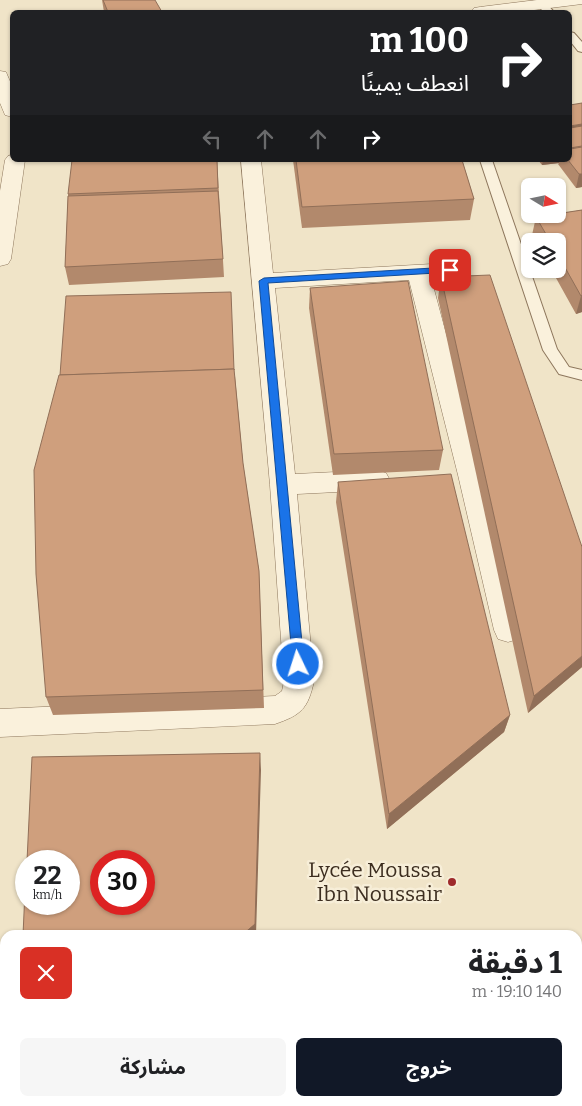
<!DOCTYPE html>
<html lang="ar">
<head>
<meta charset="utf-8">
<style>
	:root { --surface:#fff; --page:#f6f6f6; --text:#202124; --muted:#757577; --accent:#111827 }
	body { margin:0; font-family:Bitter,"Noto Sans Arabic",serif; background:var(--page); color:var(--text); direction:rtl; height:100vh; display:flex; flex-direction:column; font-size:19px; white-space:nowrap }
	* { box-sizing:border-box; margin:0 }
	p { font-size:16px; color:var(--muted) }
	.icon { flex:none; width:28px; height:28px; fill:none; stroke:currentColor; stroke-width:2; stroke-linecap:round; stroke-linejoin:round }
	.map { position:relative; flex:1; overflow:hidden; direction:ltr }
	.panel { position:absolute; left:0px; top:930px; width:582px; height:176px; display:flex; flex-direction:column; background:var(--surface); border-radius:15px 15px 0 0; box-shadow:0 1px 4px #0004; direction:rtl }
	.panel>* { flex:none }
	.banner { position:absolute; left:10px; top:10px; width:562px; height:152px; border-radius:8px; box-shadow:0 1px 4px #0004; direction:rtl; background:#202124; color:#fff; overflow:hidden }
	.needle { width:32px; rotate:100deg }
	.controls { position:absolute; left:521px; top:178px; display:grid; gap:10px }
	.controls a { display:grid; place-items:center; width:45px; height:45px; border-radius:8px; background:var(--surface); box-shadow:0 1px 4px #0004; font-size:25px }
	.speed { position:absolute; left:15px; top:850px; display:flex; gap:10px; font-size:25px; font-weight:700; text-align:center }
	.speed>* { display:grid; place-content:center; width:65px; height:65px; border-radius:50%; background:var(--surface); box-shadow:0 1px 4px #0004; line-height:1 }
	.speed small { font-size:12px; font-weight:400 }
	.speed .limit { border:8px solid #d22; background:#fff; color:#111 }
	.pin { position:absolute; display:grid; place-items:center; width:42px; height:42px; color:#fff; margin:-21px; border-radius:10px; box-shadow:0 2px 8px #0006 }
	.me { position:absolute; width:55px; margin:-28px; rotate:356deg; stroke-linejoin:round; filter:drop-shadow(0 0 4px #0008) }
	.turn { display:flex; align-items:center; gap:18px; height:105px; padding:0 20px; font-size:22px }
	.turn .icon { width:65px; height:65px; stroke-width:2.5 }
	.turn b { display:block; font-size:35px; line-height:42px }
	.lanes { display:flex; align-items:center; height:48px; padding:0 20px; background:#0003; justify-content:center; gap:25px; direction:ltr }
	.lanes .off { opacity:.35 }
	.round { display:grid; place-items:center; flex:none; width:52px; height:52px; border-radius:8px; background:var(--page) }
	.head { display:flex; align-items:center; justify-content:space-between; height:85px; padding:0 20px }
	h1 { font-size:30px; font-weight:700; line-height:38px }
	.button { display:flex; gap:10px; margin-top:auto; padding:10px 20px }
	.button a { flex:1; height:58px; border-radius:8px; background:var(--accent); color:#fff; font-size:20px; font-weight:700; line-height:58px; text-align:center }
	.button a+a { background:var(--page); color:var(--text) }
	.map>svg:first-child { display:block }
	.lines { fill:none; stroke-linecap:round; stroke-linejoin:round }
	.service-casing { stroke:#8d765c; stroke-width:2 }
	.minor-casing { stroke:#8d765c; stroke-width:1 }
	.service { fill:#faf1dc; fill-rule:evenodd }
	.minor { fill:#faf1dc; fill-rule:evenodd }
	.wall { fill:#b2896c }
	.shaded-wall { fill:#916f58 }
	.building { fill:#cf9f7d; stroke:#916f58; fill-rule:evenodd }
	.route { fill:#1a73e8; stroke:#114b97 }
	.poi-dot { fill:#9e2a2b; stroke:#f7eed8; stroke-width:2 }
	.labels { text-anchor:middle; stroke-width:5; stroke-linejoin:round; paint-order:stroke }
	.near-poi-label { font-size:21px; fill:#3d2e20; stroke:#f7eed8; text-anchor:end }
</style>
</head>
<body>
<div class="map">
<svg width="582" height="1106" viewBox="0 0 582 1106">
	<rect width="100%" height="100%" fill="#f0e4c8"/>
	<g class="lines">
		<!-- service casing -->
		<g class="service-casing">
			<g id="service">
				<polygon points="542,2 546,3 554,12 544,12 537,5"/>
				<polygon points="570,32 574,33 582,42 582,52 578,51 570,41"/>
				<polygon points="480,160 492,160 557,349 569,367 582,370 582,380 559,374 543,350"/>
			</g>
		</g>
		<!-- minor casing -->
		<g class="minor-casing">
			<g id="minor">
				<polygon points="537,0 582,0 582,4 518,12 471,12 474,8 480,7"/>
				<polygon points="0,71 6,72 12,86 12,117 5,115 0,103"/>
				<polygon points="12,155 12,160 25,160 11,259 8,264 0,266 0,191 5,160 8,156"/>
				<path d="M 241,160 L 261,160 L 273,273 L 450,263 L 458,265 L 461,270 L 458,275 L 431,278 L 484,475 L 522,630 L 518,639 L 508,642 L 498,639 L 494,630 L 458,475 L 409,280 L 275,288 L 295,474 L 377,470 L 386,473 L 390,480 L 386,487 L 377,490 L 297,494 L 314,681 C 308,709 301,715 275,724 L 0,737 L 0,709 L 275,696 L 282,691 L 284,681 L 270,485 Z"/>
			</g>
		</g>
		<!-- service -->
		<use href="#service" class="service"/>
		<!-- minor -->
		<use href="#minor" class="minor"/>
	</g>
	<!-- wall -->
	<g class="wall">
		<polygon points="102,0 162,12 104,12"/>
		<polygon points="582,103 582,187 576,188 558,164 559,163 542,165 538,160 570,160"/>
		<polygon points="217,160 224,277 69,285 65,267 68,196 68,194"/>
		<polygon points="293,160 462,160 474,199 470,220 302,228"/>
		<polygon points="582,210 582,312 576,314 551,269 558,269 558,241 535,241 532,235 536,217"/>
		<polygon points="441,277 582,667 528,713 438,298"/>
		<polygon points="310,288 443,450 439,470 333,475 309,308"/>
		<polygon points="235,376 243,463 259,571 264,708 53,715 46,697"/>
		<polygon points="338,482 510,715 504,732 387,829 336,502"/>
	</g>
	<!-- shaded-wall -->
	<g class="shaded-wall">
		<polygon points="582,124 582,137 570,139 570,126"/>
		<polygon points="543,160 559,160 559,163 542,165"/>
		<polygon points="579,174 582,174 582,187 576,188"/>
		<polygon points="582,295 582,312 576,314 581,296"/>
		<polygon points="582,656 582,667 528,713 534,696"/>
		<polygon points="510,715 504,732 387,829 389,814"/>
		<polygon points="260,753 261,770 256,935 242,935"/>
		<polygon points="40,1101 58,1101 53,1106 34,1106"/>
	</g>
	<!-- building -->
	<g class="building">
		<polygon points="103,0 155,0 162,12 108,12"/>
		<polygon points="582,103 582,124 570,126 570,105"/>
		<polygon points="582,126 582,146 570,148 570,128"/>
		<polygon points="582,147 582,174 579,174 568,160 570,160 570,149"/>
		<polygon points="72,160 217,160 218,188 68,194"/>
		<polygon points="296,160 462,160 474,199 302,207"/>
		<polygon points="218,191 223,259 65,267 68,196"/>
		<polygon points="582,210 582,295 581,296 558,255 558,241 550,241 536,217"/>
		<polygon points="490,275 582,547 582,656 534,696 441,277"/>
		<polygon points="408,281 443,450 334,454 310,288"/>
		<polygon points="231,292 234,370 234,369 60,375 66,296"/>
		<polygon points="234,369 243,463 259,571 263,690 46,697 36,574 34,470 59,375"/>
		<polygon points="451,474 510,715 389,814 338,482"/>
		<path d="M 260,753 L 255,924 L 242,935 L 23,935 L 26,869 L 26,904 L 69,904 L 69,861 L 27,861 L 32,757 ZM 101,861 L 144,861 L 144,904 L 101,904 Z"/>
		<polygon points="15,1101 40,1101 34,1106 14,1106"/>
	</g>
	<!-- route -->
	<polygon class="route" points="450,267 454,270 453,272 268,283 304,664 302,667 298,669 293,667 259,281 264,278"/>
	<!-- markers -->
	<circle class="poi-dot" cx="452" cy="882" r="5"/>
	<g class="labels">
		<!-- near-poi labels -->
		<g class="near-poi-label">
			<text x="442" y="877">Lycée Moussa<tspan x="442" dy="24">Ibn Noussair</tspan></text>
		</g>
	</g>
</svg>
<div class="controls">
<a><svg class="needle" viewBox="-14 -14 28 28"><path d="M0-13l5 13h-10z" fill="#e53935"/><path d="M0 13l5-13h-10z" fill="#757577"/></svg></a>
<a><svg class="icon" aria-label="layers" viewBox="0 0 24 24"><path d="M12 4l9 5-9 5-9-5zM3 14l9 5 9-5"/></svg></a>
</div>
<div class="speed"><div>22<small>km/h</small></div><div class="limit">30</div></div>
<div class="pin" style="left:450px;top:270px;background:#d93025"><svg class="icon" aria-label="arrive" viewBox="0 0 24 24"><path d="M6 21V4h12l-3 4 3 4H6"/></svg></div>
<svg class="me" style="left:298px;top:664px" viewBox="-20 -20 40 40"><circle r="17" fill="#1a73e8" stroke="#fff" stroke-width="3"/><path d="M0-11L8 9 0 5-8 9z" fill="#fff"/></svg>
<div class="banner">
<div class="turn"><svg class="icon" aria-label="right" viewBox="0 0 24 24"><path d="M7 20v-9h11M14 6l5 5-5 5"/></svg><div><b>100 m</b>انعطف يمينًا</div></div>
<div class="lanes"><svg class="icon off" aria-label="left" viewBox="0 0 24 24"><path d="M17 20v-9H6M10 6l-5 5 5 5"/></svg><svg class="icon off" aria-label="ahead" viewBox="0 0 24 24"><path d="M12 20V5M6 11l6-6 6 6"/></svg><svg class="icon off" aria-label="ahead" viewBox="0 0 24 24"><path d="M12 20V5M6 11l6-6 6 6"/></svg><svg class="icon" aria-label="right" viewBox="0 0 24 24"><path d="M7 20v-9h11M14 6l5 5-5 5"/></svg></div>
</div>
<section class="panel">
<div class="head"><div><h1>1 دقيقة</h1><p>140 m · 19:10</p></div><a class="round" style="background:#d93025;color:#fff"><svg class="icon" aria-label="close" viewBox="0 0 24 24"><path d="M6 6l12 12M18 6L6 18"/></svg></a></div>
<div class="button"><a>خروج</a><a>مشاركة</a></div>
</section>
</div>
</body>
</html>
